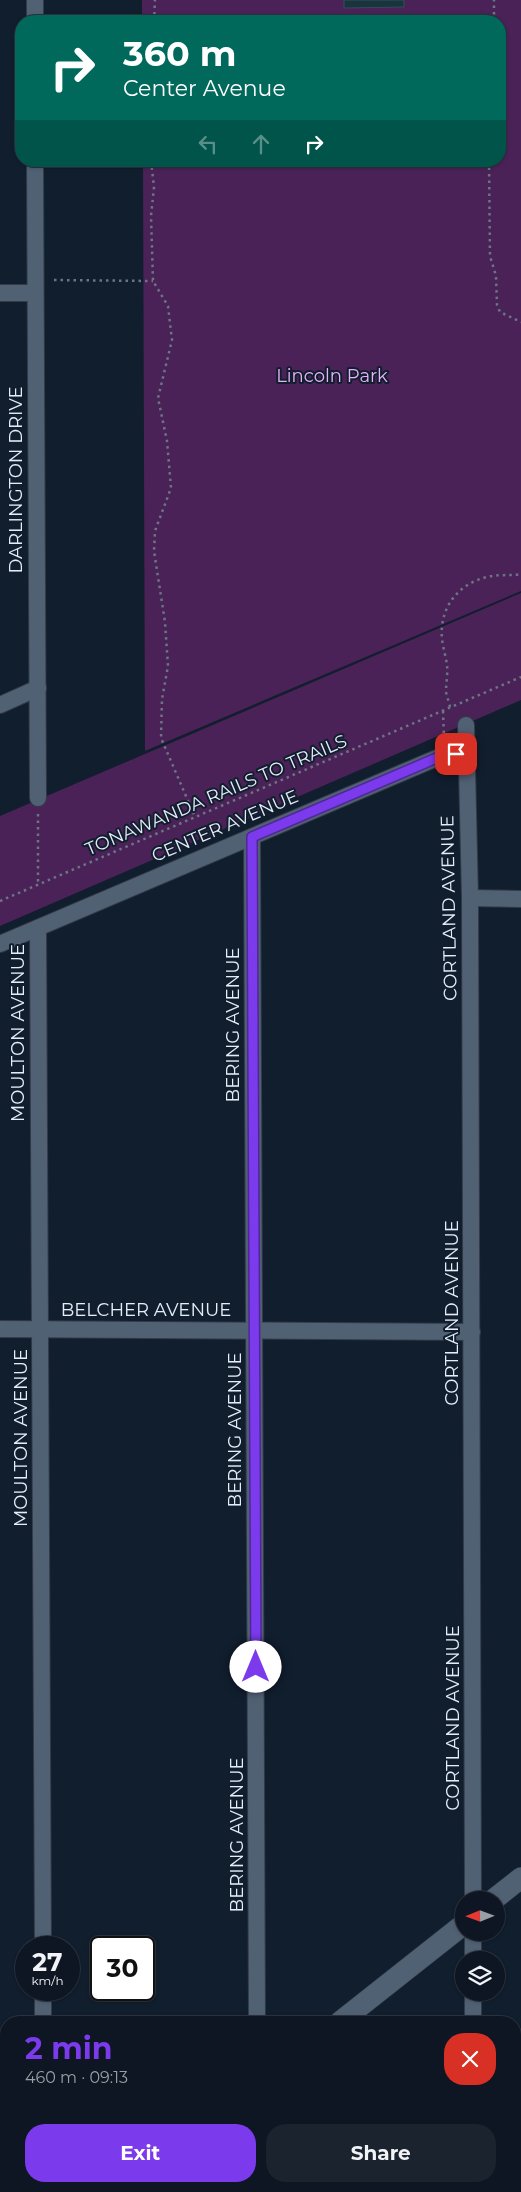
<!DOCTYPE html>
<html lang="en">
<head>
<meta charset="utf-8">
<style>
	:root { --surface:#0d1622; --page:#1b232f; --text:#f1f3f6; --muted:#9a9fa5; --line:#2d3540; --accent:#7c3aed }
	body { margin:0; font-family:Montserrat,sans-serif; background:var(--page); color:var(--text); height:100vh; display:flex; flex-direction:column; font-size:19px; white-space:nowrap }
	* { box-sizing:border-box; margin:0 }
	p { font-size:16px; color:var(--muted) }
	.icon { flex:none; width:28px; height:28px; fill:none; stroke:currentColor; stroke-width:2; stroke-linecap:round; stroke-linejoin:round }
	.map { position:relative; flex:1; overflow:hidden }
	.details { position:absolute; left:0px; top:2016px; width:521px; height:176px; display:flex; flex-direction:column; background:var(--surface); border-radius:20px 20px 0 0; box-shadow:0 1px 4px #0004,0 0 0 1px var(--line) }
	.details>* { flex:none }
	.guide { position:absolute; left:15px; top:15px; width:491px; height:152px; border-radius:20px; box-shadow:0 1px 4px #0004,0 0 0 1px var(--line); background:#00695c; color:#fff; overflow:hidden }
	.needle { width:32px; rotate:269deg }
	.buttons { position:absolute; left:455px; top:1891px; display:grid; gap:10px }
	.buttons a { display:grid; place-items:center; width:50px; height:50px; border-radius:50%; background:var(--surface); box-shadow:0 1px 4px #0004,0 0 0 1px var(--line); font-size:25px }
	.speed { position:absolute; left:15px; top:1936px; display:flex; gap:10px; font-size:25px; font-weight:700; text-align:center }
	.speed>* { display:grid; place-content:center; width:65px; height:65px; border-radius:50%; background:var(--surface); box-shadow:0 1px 4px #0004,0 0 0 1px var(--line); line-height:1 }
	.speed small { font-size:12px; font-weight:400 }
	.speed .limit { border:2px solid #111; border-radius:8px; background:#fff; color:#111 }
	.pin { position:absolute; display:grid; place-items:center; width:42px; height:42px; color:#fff; margin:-21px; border-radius:10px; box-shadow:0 2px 8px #0006 }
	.me { position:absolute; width:55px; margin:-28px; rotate:0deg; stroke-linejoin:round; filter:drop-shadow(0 0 4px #0008) }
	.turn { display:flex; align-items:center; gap:18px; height:105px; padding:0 25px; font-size:22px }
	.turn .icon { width:65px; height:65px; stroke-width:2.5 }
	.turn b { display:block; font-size:35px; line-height:42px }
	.lanes { display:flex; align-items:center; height:48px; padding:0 25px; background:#0003; justify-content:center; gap:25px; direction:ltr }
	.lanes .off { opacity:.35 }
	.round { display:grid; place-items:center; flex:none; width:52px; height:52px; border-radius:20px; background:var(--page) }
	.head { display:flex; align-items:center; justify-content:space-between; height:85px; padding:0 25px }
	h1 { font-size:30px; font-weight:700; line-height:38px; color:var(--accent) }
	.button { display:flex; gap:10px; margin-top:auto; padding:10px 25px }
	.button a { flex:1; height:58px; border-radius:20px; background:var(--accent); color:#fff; font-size:20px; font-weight:700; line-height:58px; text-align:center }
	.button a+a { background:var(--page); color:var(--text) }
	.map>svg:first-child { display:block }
	.green { fill:#4a2257 }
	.building { fill:#19343d; stroke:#334e58 }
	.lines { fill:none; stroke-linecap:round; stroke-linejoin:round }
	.service-casing { stroke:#333a48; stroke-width:10 }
	.minor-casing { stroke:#333a48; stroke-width:18 }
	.tertiary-casing { stroke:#333a48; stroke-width:22 }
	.path { stroke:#6a7684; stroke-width:2.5; stroke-dasharray:2.5 4; stroke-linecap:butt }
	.service { stroke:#516174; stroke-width:9 }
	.minor { stroke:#516174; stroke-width:16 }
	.tertiary { stroke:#516174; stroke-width:21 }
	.route-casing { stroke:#51269a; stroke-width:12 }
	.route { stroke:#7c3aed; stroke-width:9 }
	.labels { text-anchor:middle; stroke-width:4; stroke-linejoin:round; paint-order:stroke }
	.park-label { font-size:18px; fill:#e6b2f9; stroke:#111e2e }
	.street-label { font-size:18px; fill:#e4edf9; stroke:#111e2e }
</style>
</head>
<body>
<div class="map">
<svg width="521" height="2192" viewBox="0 0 521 2192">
	<rect width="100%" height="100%" fill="#111e2e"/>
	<!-- green -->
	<g class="green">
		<polygon points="142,0 521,0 521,591 145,751 143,161 500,161 500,21 142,21"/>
		<polygon points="521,593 521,700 0,926 0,816"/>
	</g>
	<!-- building -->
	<polygon class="building" points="344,0 404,0 404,7 344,8"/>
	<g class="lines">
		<!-- service casing -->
		<g class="service-casing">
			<g id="service">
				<polyline points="203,2186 203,2192"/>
				<polyline points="248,2186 248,2192"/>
			</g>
		</g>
		<!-- minor casing -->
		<g class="minor-casing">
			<g id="minor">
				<polyline points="35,21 35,0"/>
				<polyline points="35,161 38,798"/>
				<polyline points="0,293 35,293"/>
				<polyline points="0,705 38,688"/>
				<polyline points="466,725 470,898 473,1900"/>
				<polyline points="252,837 257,2022"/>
				<polyline points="470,898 521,899"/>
				<polyline points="38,928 43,1948"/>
				<polyline points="0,944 446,754 467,753"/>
				<polyline points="0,1329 472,1332"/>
				<polyline points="473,1932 473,1960"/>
				<polyline points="43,1990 43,2022"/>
				<polyline points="473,1992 473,2022"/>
				<polyline points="515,2153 521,2153"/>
				<polyline points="44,2186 44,2192"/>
				<polyline points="474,2186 474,2192"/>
			</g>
		</g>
		<!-- tertiary casing -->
		<g class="tertiary-casing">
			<g id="tertiary">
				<polyline points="493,1900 521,1878"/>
				<polyline points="340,2022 464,1924"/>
				<polyline points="134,2192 140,2186"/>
			</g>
		</g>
		<!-- path -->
		<g class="path">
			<polyline points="154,21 155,0"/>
			<polyline points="494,21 494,0"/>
			<polyline points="151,161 154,187 151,216 153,281 168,306 172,340 158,398 167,441 171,488 155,531 154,551 165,622 168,666 162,699 161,738 195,817"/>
			<polyline points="489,161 490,256 496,276 497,305 500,312 521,322"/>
			<polyline points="54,280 153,281"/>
			<path d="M 450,707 C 449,702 447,697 446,692 C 446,683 448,674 447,665 C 446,657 443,648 442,639 C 439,609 457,584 487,577 C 498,574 510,576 521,574"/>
			<polyline points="443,711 444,739"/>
			<polyline points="38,814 38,885"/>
			<polyline points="0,901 521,677"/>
		</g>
		<!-- service -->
		<use href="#service" class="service"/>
		<!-- minor -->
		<use href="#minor" class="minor"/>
		<!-- tertiary -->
		<use href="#tertiary" class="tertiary"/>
	</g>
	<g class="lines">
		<!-- route casing -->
		<g class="route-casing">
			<polyline id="route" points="256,1667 252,837 446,754 456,754"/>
		</g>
		<!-- route -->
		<use href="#route" class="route"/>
	</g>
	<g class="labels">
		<!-- park labels -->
		<g class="park-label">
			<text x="332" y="382">Lincoln Park</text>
		</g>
		<!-- street labels -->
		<g class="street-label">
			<text transform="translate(16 480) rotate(-90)" y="6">DARLINGTON DRIVE</text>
			<text transform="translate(216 795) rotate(-23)" y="6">TONAWANDA RAILS TO TRAILS</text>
			<text transform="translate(225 826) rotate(-23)" y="6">CENTER AVENUE</text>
			<text transform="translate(449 908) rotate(-91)" y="6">CORTLAND AVENUE</text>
			<text transform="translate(233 1025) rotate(-90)" y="6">BERING AVENUE</text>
			<text transform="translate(18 1033) rotate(-90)" y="6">MOULTON AVENUE</text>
			<text x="146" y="1316">BELCHER AVENUE</text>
			<text transform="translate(452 1313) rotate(-90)" y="6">CORTLAND AVENUE</text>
			<text transform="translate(235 1430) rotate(-90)" y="6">BERING AVENUE</text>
			<text transform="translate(21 1438) rotate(-90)" y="6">MOULTON AVENUE</text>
			<text transform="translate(453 1718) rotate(-90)" y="6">CORTLAND AVENUE</text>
			<text transform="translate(237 1835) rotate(-90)" y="6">BERING AVENUE</text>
		</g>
	</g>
</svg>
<div class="buttons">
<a><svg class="needle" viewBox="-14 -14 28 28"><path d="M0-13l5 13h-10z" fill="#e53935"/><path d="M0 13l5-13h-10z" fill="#9a9fa5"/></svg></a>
<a><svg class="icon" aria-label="layers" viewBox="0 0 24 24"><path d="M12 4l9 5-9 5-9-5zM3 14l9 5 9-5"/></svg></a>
</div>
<div class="speed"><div>27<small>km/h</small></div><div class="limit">30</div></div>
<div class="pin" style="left:456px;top:754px;background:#d93025"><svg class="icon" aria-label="arrive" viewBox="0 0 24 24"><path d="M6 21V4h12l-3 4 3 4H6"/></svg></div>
<svg class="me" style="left:256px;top:1667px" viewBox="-20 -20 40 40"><circle r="19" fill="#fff"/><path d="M0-13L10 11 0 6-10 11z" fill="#7c3aed"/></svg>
<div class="guide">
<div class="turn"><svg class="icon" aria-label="right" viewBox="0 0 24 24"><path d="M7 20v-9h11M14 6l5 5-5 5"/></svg><div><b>360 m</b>Center Avenue</div></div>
<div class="lanes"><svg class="icon off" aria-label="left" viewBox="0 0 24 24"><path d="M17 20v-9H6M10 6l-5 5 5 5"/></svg><svg class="icon off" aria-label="ahead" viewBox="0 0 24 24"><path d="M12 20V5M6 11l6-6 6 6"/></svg><svg class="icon" aria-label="right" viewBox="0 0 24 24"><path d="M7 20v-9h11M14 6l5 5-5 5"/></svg></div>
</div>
<section class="details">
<div class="head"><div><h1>2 min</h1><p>460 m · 09:13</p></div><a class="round" style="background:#d93025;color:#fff"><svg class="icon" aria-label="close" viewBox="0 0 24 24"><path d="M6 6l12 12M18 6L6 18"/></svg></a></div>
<div class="button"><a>Exit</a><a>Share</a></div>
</section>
</div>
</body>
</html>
